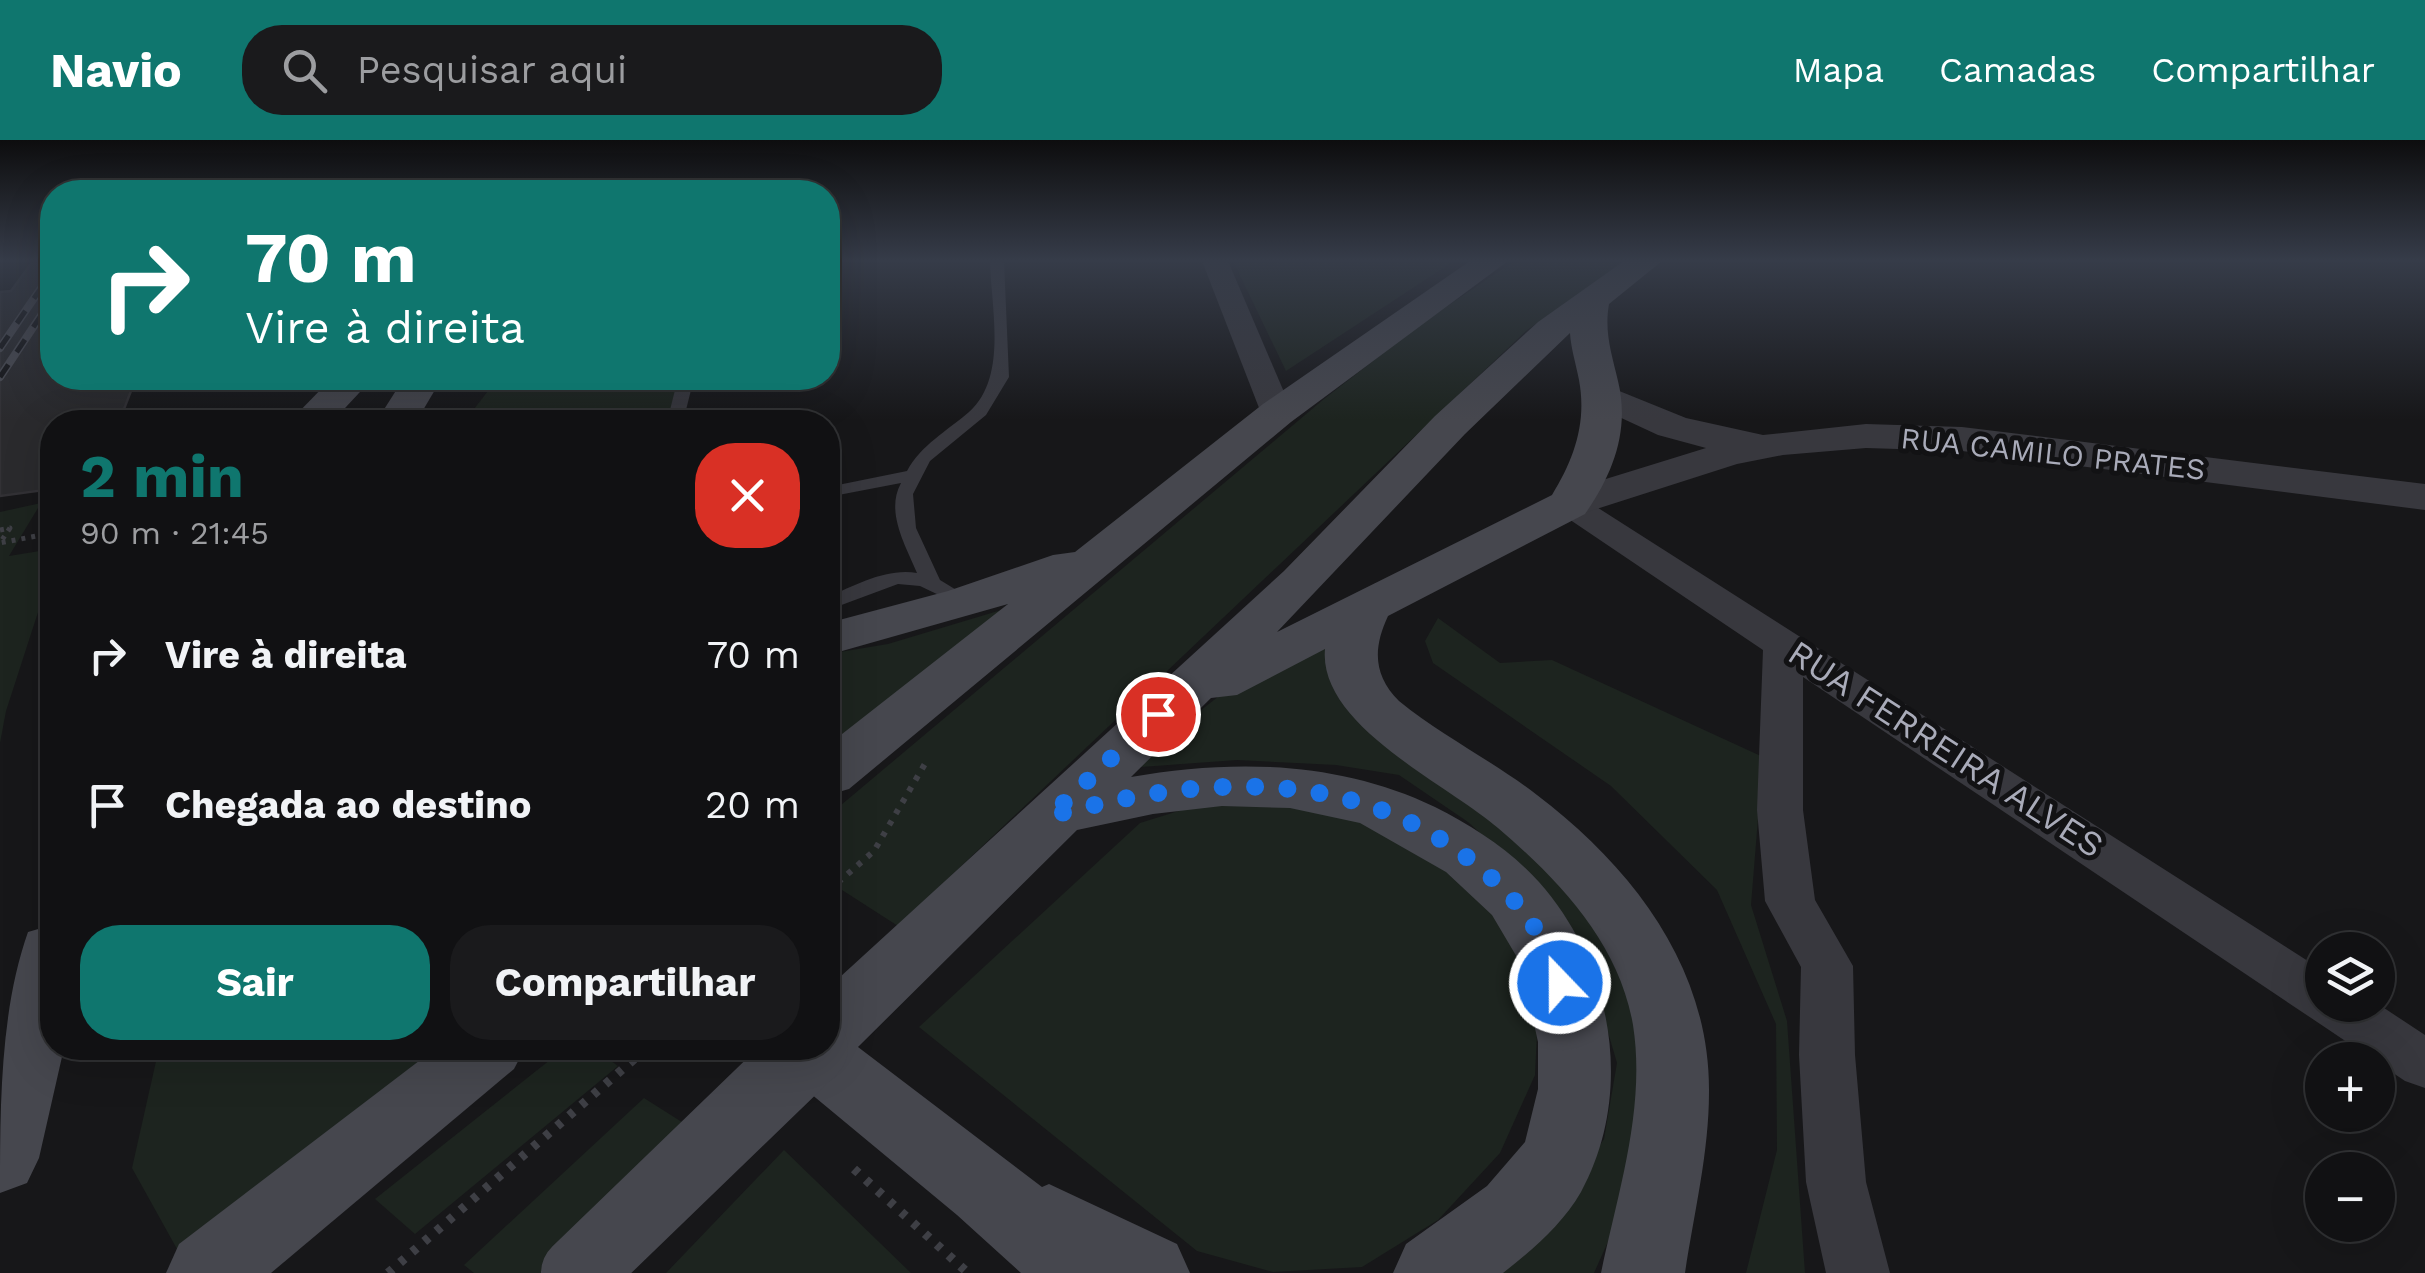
<!DOCTYPE html>
<html lang="pt">
<head>
<meta charset="utf-8">
<style>
	:root { --surface:#111113; --page:#1a1a1c; --text:#f1f3f6; --muted:#9c9da0; --line:#303133; --accent:#0f766e }
	body { margin:0; font-family:"Work Sans",sans-serif; background:var(--page); color:var(--text); height:100vh; display:flex; flex-direction:column; font-size:38px; white-space:nowrap }
	* { box-sizing:border-box; margin:0 }
	p { font-size:32px; color:var(--muted) }
	.icon { flex:none; width:55px; height:55px; fill:none; stroke:currentColor; stroke-width:2; stroke-linecap:round; stroke-linejoin:round }
	.map { position:relative; flex:1; overflow:hidden }
	.drawer { position:absolute; left:40px; top:270px; width:800px; height:650px; display:flex; flex-direction:column; background:var(--surface); border-radius:40px; box-shadow:0 10px 40px #0002,0 0 0 2px var(--line) }
	.drawer>* { flex:none }
	.hud { position:absolute; left:40px; top:40px; width:800px; height:210px; border-radius:40px; box-shadow:0 10px 40px #0002,0 0 0 2px var(--line); background:#0f766e; color:#fff; overflow:hidden }
	.tools { position:absolute; left:2305px; top:792px; display:grid; gap:20px }
	.tools a { display:grid; place-items:center; width:90px; height:90px; border-radius:50%; background:var(--surface); box-shadow:0 10px 40px #0002,0 0 0 2px var(--line); font-size:50px }
	.pin { position:absolute; display:grid; place-items:center; width:85px; height:85px; color:#fff; margin:-42px; border:5px solid #fff; border-radius:50%; box-shadow:0 2px 10px #0007 }
	.me { position:absolute; width:110px; margin:-55px; rotate:338deg; stroke-linejoin:round; filter:drop-shadow(0 0 8px #0008) }
	.turn { display:flex; align-items:center; gap:35px; height:210px; padding:0 40px; font-size:45px }
	.turn .icon { width:130px; height:130px; stroke-width:2.5 }
	.turn b { display:block; font-size:70px; line-height:85px }
	.round { display:grid; place-items:center; flex:none; width:105px; height:105px; border-radius:40px; background:var(--page) }
	.headline { display:flex; align-items:center; justify-content:space-between; height:170px; padding:0 40px }
	h1 { font-size:60px; font-weight:700; line-height:75px; color:var(--accent) }
	.action { display:flex; gap:20px; margin-top:auto; padding:20px 40px }
	.action a { flex:1; height:115px; border-radius:40px; background:var(--accent); color:#fff; font-size:40px; font-weight:700; line-height:115px; text-align:center }
	.action a+a { background:var(--page); color:var(--text) }
	ul { padding:0; list-style:none }
	li { display:flex; align-items:center; gap:30px; height:150px; padding:0 40px }
	li div { flex:1 }
	li b { display:block; font-size:38px }
	li em { font-style:normal }
	header { display:flex; align-items:center; gap:60px; box-sizing:border-box; height:140px; padding:0 50px; background:var(--accent); color:#fff }
	header strong { font-size:48px }
	nav { display:flex; gap:55px; margin-inline-start:auto; font-size:35px }
	.search { width:700px; height:90px; background:var(--page); display:flex; align-items:center; gap:25px; box-sizing:border-box; padding:0 35px; border-radius:40px; color:var(--muted); font-size:38px }
	.map>svg:first-child { display:block }
	.green { fill:#1d241f }
	.building { fill:#2a2a2d; stroke:#323135; stroke-width:2.5 }
	.lines { fill:none; stroke-linecap:round; stroke-linejoin:round }
	.path-far2 { stroke:#3e3f45; stroke-width:5; stroke-dasharray:4 6; stroke-linecap:butt }
	.path-far1 { stroke:#3e3f45; stroke-width:6; stroke-dasharray:5 8; stroke-linecap:butt }
	.path { stroke:#3e3f45; stroke-width:9; stroke-dasharray:6 10; stroke-linecap:butt }
	.service { fill:#38383e; fill-rule:evenodd }
	.minor { fill:#38383e; fill-rule:evenodd }
	.tertiary { fill:#38383e; fill-rule:evenodd }
	.secondary { fill:#46474e; fill-rule:evenodd }
	.rail-casing { stroke:#4b4c53; stroke-width:8 }
	.rail { stroke:#121214; stroke-width:5; stroke-dasharray:15; stroke-linecap:butt }
	.secondary-bridge { stroke:#46474e; stroke-width:74 }
	.route { stroke:#1a73e8; stroke-width:18; stroke-dasharray:0 32.4 }
	.labels { text-anchor:middle; stroke-width:10; stroke-linejoin:round; paint-order:stroke }
	.far-street-label { font-size:30px; fill:#a9abb9; stroke:#121214 }
	.street-label { font-size:35px; fill:#a9abb9; stroke:#121214 }
</style>
</head>
<body>
<header>
<strong>Navio</strong>
<div class="search"><svg class="icon" aria-label="search" viewBox="0 0 24 24"><circle cx="10" cy="10" r="6"/><path d="M15 15l6 6"/></svg>Pesquisar aqui</div>
<nav><a>Mapa</a><a>Camadas</a><a>Compartilhar</a></nav>
</header>
<div class="map">
<svg width="2425" height="1133" viewBox="0 0 2425 1133">
	<rect width="100%" height="100%" fill="#171719"/>
	<!-- green -->
	<g class="green">
		<polygon points="1233,121 1454,121 1286,231"/>
		<polygon points="1514,121 1627,121 1527,190 898,786 828,741 828,676 1324,259 1421,184"/>
		<polygon points="498,238 684,238 673,282 464,282"/>
		<polygon points="41,363 9,416 52,409 52,429 6,571 0,603 0,372"/>
		<polygon points="1025,463 828,613 828,514 888,504"/>
		<polygon points="1438,478 1500,523 1552,520 1763,617 1751,765 1787,881 1805,1133 1746,1133 1777,1010 1776,884 1717,750 1611,646 1433,523 1425,501"/>
		<polygon points="1338,490 1440,631 1588,769 1654,906 1615,1086 1594,1133 1493,1133 1556,1073 1604,999 1617,923 1587,820 1550,757 1468,682 1399,635 1336,625 1237,620 1127,628 1228,549"/>
		<polygon points="1275,662 1356,675 1429,714 1477,755 1513,799 1529,846 1537,892 1535,935 1500,1013 1438,1080 1362,1127 1273,1132 1197,1111 919,887 1140,683 1201,664"/>
		<polygon points="159,908 447,908 177,1109 132,1028"/>
		<polygon points="565,908 594,908 618,926 415,1094 375,1059"/>
		<polygon points="644,958 696,991 551,1133 474,1133 464,1125"/>
		<polygon points="784,1010 911,1133 666,1133"/>
	</g>
	<!-- building -->
	<polygon class="building" points="33,121 52,121 52,238 136,238 119,282 52,282 52,349 0,356 0,152 11,151"/>
	<g class="lines">
		<!-- path-far2 -->
		<polyline class="path-far2" points="0,390 10,388 0,403 52,393"/>
		<!-- path-far1 -->
		<polyline class="path-far1" points="828,751 874,711 926,622"/>
		<!-- path -->
		<g class="path">
			<polyline points="854,1029 968,1133"/>
			<polyline points="388,1133 647,908"/>
		</g>
		<!-- service -->
		<g class="service">
			<path d="M 990,121 L 1004,121 L 1009,237 L 986,275 L 930,321 L 913,354 L 916,388 L 940,440 L 976,462 L 966,468 L 920,446 L 898,444 L 828,470 L 828,457 C 856,445 886,428 917,433 C 906,406 885,372 901,343 L 828,357 L 828,347 L 907,331 C 921,305 947,291 969,272 C 1008,237 991,168 990,121 Z"/>
			<polygon points="678,238 694,238 683,282 667,282"/>
		</g>
		<!-- minor -->
		<g class="minor">
			<polygon points="1202,121 1228,121 1293,273 1288,280 1266,280 1261,273"/>
			<polygon points="1569,354 1581,357 2322,830 2322,865 2378,864 2425,895 2425,948 2405,941 1803,537 1803,670 1815,760 1853,826 1855,915 1866,1042 1890,1133 1826,1133 1806,1042 1799,915 1801,827 1765,761 1757,670 1763,510 1557,371 1552,364 1557,357"/>
		</g>
		<!-- tertiary -->
		<polygon class="tertiary" points="1602,244 1686,278 1763,295 1866,284 1962,287 2425,344 2425,370 1962,311 1866,308 1783,315 1737,324 1584,373 1569,377 1554,373 1548,364 1554,355 1706,308 1658,295 1589,263 1583,255 1589,247"/>
		<!-- secondary -->
		<g class="secondary">
			<polygon points="1470,121 1508,121 1291,282 849,649 828,655 828,605 1008,464 828,515 828,483 948,451 1053,415 1075,412 1263,264"/>
			<path d="M 1624,121 L 1662,121 L 1609,164 C 1604,193 1612,214 1618,241 C 1630,290 1613,334 1585,374 L 1388,476 C 1373,508 1373,535 1399,561 C 1442,596 1493,621 1537,655 C 1633,728 1710,828 1709,952 C 1709,1013 1694,1073 1685,1133 L 1601,1133 C 1618,1052 1646,968 1633,885 C 1619,803 1559,740 1498,688 C 1447,644 1318,585 1325,509 L 1237,555 L 1211,558 L 1131,637 C 1234,619 1339,621 1435,667 C 1473,686 1510,710 1539,742 C 1613,825 1635,953 1581,1052 C 1562,1085 1532,1110 1503,1133 L 1393,1133 L 1406,1104 L 1487,1046 L 1525,1002 L 1538,949 L 1538,902 L 1521,824 L 1492,775 L 1446,732 L 1360,683 L 1290,668 L 1222,666 L 1153,674 L 1077,690 L 858,907 L 1042,1047 L 1049,1044 L 1177,1104 L 1190,1133 L 1021,1133 L 957,1075 L 781,929 L 770,908 L 828,908 L 828,848 L 1284,431 L 1435,276 L 1538,182 ZM 1570,193 C 1571,209 1576,224 1579,240 C 1587,283 1574,319 1552,355 L 1277,492 L 1465,294 Z"/>
			<polygon points="332,238 373,238 332,282 289,282"/>
			<polygon points="404,238 442,238 416,282 376,282"/>
			<path d="M 52,785 L 52,908 L 64,908 L 39,1018 L 27,1043 L 0,1053 C 0,967 0,871 28,792 Z"/>
			<polygon points="436,908 525,908 514,929 271,1133 166,1133 179,1104"/>
		</g>
		<!-- rail casing -->
		<g class="rail-casing">
			<g id="rail">
				<polyline points="0,208 52,132"/>
				<polyline points="0,237 52,159"/>
			</g>
		</g>
		<!-- rail -->
		<use href="#rail" class="rail"/>
		<!-- secondary-bridge -->
		<polyline class="secondary-bridge" points="578,1133 811,908"/>
	</g>
	<!-- sky -->
	<linearGradient id="sky" x2="0" y2="1"><stop stop-color="#0d0d0e"/><stop offset="0.43" stop-color="#363c49"/><stop offset="1" stop-color="#363c49" stop-opacity="0"/></linearGradient>
	<rect width="2425" height="280" fill="url(#sky)"/>
	<g class="lines">
		<!-- route -->
		<path class="route" d="M 1158,574 L 1050,676 C 1198,636 1354,623 1479,727 C 1519,760 1544,793 1560,843"/>
	</g>
	<g class="labels">
		<!-- far-street labels -->
		<g class="far-street-label">
			<text transform="translate(2053 314) rotate(6)" y="10">RUA CAMILO PRATES</text>
		</g>
		<!-- street labels -->
		<g class="street-label">
			<text transform="translate(1946 609) rotate(33)" y="12">RUA FERREIRA ALVES</text>
		</g>
	</g>
</svg>
<div class="tools">
<a><svg class="icon" aria-label="layers" viewBox="0 0 24 24"><path d="M12 4l9 5-9 5-9-5zM3 14l9 5 9-5"/></svg></a>
<a>+</a>
<a>−</a>
</div>
<div class="pin" style="left:1158px;top:574px;background:#d93025"><svg class="icon" aria-label="arrive" viewBox="0 0 24 24"><path d="M6 21V4h12l-3 4 3 4H6"/></svg></div>
<svg class="me" style="left:1560px;top:843px" viewBox="-20 -20 40 40"><circle r="17" fill="#1a73e8" stroke="#fff" stroke-width="3"/><path d="M0-11L8 9 0 5-8 9z" fill="#fff"/></svg>
<div class="hud">
<div class="turn"><svg class="icon" aria-label="right" viewBox="0 0 24 24"><path d="M7 20v-9h11M14 6l5 5-5 5"/></svg><div><b>70 m</b>Vire à direita</div></div>
</div>
<section class="drawer">
<div class="headline"><div><h1>2 min</h1><p>90 m · 21:45</p></div><a class="round" style="background:#d93025;color:#fff"><svg class="icon" aria-label="close" viewBox="0 0 24 24"><path d="M6 6l12 12M18 6L6 18"/></svg></a></div>
<ul>
<li><svg class="icon" aria-label="right" viewBox="0 0 24 24"><path d="M7 20v-9h11M14 6l5 5-5 5"/></svg><div><b>Vire à direita</b></div><em>70 m</em></li>
<li><svg class="icon" aria-label="arrive" viewBox="0 0 24 24"><path d="M6 21V4h12l-3 4 3 4H6"/></svg><div><b>Chegada ao destino</b></div><em>20 m</em></li>
</ul>
<div class="action"><a>Sair</a><a>Compartilhar</a></div>
</section>
</div>
</body>
</html>
